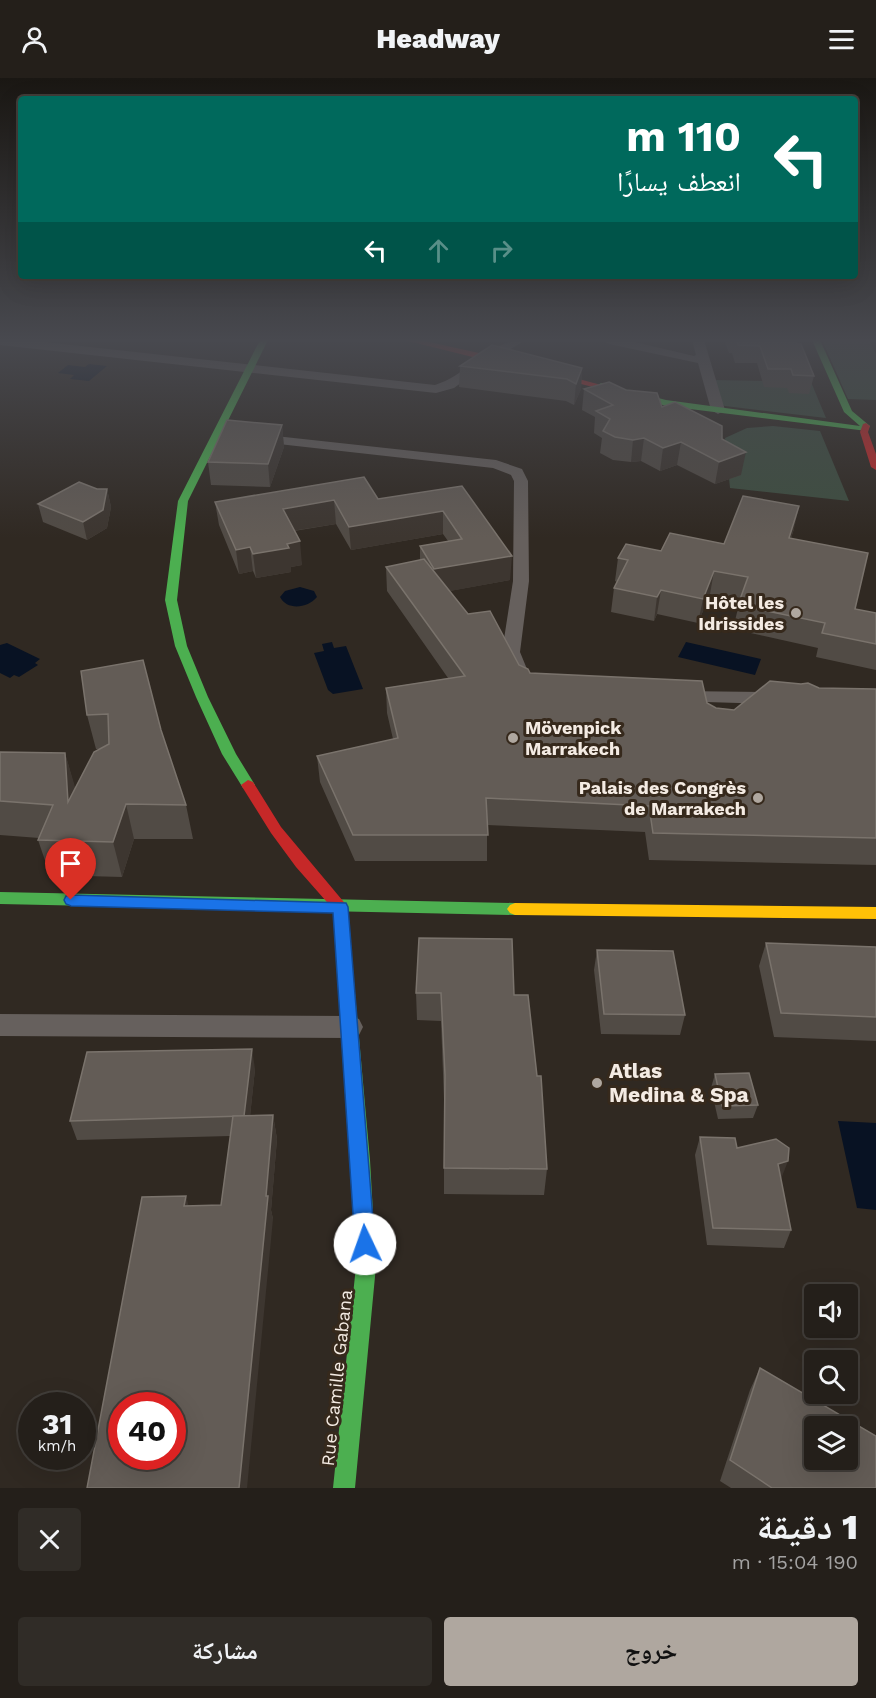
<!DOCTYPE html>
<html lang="ar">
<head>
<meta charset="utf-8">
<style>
	:root { --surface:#241f1a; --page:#302c27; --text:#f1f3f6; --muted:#a3a2a2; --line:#413d39; --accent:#afa79f }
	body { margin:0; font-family:"Work Sans","Noto Naskh Arabic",sans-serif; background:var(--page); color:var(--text); direction:rtl; height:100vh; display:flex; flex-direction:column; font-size:22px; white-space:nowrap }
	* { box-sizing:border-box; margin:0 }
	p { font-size:20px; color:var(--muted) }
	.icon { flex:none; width:33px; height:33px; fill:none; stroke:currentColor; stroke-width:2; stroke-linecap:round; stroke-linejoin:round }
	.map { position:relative; height:1410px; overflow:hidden; direction:ltr }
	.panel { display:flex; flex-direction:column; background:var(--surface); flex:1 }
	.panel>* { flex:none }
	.hud { position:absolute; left:18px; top:18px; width:840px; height:183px; border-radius:6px; box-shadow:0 6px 24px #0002,0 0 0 2px var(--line); direction:rtl; background:#00695c; color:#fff; overflow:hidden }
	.controls { position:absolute; left:804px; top:1206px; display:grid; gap:12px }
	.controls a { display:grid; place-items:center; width:54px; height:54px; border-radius:6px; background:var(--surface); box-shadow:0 6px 24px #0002,0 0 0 2px var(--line); font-size:30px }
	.speed { position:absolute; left:18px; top:1314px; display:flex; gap:12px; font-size:30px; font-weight:700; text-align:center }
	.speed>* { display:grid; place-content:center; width:78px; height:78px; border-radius:50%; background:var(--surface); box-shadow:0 6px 24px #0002,0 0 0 2px var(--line); line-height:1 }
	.speed small { font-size:15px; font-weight:400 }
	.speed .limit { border:9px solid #d22; background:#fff; color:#111 }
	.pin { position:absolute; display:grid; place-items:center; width:51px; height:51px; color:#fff; margin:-62px -26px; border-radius:50% 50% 50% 0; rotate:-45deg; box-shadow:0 0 6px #0007 }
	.pin .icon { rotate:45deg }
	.me { position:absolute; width:66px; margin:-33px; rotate:357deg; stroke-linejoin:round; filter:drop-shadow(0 0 4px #0008) }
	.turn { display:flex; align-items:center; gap:21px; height:126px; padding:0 18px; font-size:27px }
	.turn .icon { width:78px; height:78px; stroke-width:2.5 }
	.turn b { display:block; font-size:42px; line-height:51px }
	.lanes { display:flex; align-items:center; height:57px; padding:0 18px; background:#0003; justify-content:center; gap:30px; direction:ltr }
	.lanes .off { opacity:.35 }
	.round { display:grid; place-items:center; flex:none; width:63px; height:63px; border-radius:6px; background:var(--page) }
	.summary { display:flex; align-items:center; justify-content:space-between; height:102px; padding:0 18px }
	h1 { font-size:36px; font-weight:800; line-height:45px }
	.primary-button { display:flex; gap:12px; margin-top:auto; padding:12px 18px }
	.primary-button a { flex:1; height:69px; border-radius:6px; background:var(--accent); color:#111; font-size:24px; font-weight:800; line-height:69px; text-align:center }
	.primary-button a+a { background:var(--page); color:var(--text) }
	header { display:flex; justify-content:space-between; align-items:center; height:78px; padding:0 18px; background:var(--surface); font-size:27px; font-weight:800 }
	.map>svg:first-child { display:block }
	.green { fill:#3e4e40 }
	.water { fill:#081223 }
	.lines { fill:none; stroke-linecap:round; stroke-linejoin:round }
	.street { fill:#66605d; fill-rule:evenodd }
	.fast { fill:#4caf50; fill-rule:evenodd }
	.slow { fill:#ffc107; fill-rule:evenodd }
	.jam { fill:#c62828; fill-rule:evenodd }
	.wall { fill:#514b45 }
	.shaded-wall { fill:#3d3630 }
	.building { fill:#635c56; stroke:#7a736c; stroke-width:1.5; fill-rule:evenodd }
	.route { fill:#1a73e8; stroke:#114b97; stroke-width:1.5 }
	.poi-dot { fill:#afa79f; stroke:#36291c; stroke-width:2 }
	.labels { text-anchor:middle; stroke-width:6; stroke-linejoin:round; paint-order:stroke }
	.poi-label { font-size:18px; font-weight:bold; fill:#f4ebe3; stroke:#36291c; text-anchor:end }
	.street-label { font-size:18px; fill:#f4ebe3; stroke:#36291c }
	.near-poi-label { font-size:21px; font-weight:bold; fill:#f4ebe3; stroke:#36291c; text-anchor:start }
</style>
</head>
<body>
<header><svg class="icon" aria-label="menu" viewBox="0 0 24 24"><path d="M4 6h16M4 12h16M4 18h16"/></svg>Headway<svg class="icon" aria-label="person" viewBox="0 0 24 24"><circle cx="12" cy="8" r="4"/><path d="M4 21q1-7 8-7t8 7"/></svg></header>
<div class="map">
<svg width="876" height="1410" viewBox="0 0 876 1410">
	<rect width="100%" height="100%" fill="#302922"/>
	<!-- green -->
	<g class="green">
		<polygon points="822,262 869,262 876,276 876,322 848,321"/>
		<polygon points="713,302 811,304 826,340 725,328 720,326"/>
		<polygon points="773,348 820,353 849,423 730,410 725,360 747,350"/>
	</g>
	<!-- water -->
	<g class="water">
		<polygon points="89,286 107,288 89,303 70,301 74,297 58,295 68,287 85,289"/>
		<path d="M 300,509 L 314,513 L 317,519 C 308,530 287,533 280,519 L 285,513 Z"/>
		<polygon points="332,564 334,570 346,568 363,611 333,616 328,612 314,575 324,573 322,566"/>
		<polygon points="686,564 761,581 755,597 678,579"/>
		<polygon points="7,565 40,581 35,585 38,587 19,599 14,597 10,600 0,595 0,567"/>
		<polygon points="838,1043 876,1045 876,1132 857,1130"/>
	</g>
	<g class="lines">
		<!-- street -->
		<g class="street">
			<path d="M 0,262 L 26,262 L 435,307 C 469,297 487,262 526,262 L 492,282 L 454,310 L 436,315 L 0,267 Z"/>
			<polygon points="603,262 626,262 694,278 696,277 692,262 704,262 725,332 718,336 711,332 698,285 609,266"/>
			<polygon points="257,356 496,382 522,391 528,403 529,503 520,574 529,596 527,600 513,600 502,574 513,503 514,403 511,397 493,390 252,363 250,360"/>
			<polygon points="679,613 776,614 783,616 786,620 783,624 776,626 672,623 669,619 672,615"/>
			<polygon points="0,936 350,938 359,941 363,949 359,957 350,960 0,958"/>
		</g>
		<!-- fast -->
		<g class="fast">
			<polygon points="260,262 268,262 188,423 177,522 187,568 208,619 236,676 255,707 248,712 243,710 222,676 196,619 175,568 165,522 178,423"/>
			<polygon points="812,262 820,262 852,333 870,348 867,353 666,328 597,308 601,305 666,322 860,348 844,334"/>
			<polygon points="0,814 515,825 520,827 523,831 520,835 515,837 0,826"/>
			<polygon points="346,898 352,899 354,904 370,1082 376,1188 355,1410 333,1410 356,1188 352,1082 338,904 340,899"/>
		</g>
		<!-- slow -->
		<polygon class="slow" points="515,825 876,829 876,841 515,837 510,835 507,831 510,827"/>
		<!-- jam -->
		<g class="jam">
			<polygon points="404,262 420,262 488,277 605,308 601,311"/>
			<polygon points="866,345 870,348 868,354 876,376 876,392 871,389 860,354 863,346"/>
			<polygon points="248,702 253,704 281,749 348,829 354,904 352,909 346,910 340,909 338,904 333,831 296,789 271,755 241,707"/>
		</g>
	</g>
	<!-- wall -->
	<g class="wall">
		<polygon points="724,262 795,262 814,298 809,316 789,315 787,310 764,309 757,285 735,285 732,275 729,275"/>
		<polygon points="460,288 582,290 581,311 574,327 566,323 459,309"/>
		<polygon points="584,311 626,312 662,329 722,361 741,397 715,406 677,387 660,393 641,383 631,384 613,382 600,375 602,360 594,355 595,339 582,332"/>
		<polygon points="282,347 284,369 270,409 211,407 208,384"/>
		<polygon points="462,408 510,502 449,513 468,536 519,587 530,595 707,625 716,630 734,632 819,610 876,611 876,787 649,782 645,754 487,747 487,783 355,783 320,704 317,678 393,661 387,635 386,610 448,600 387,513 386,489 420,482 420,468 448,463 443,456 351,472 336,446 294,453 302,487 291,489 291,494 256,500 253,493 239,496 219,447 215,424 378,421"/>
		<polygon points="97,411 107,411 111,429 107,450 87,462 43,444 38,426"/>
		<polygon points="794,451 791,460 855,531 876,535 876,592 816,579 818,570 733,551 740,522 710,516 698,545 657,536 654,543 611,534 614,510 617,504 615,503 618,480 661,473 724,466"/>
		<polygon points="81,593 161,652 186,727 193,761 134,761 122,799 50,797 38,762 39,760 0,757 0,674 65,675 75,711 99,671 96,671 87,637"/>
		<polygon points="766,865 876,869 876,963 774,959 759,888"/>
		<polygon points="597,872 685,937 680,957 601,956 594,892"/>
		<polygon points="416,915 514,917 547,1091 544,1117 444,1116 444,1022 441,943 417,942"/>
		<polygon points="255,991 250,1038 273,1037 277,1061 271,1132 273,1141 189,1128 221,1127 230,1058 77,1062 70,1043"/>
		<polygon points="715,996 758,1027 753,1040 718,1041 711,1010"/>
		<polygon points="700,1059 737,1070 781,1101 791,1152 784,1170 707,1167 695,1077"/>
		<polygon points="760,1290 876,1410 731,1410 720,1403 750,1312"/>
	</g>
	<!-- shaded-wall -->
	<g class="shaded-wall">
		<polygon points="582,290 581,311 574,327 576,306"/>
		<polygon points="282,347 284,369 270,409 268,386"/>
		<polygon points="644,360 641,383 631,384 633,362"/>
		<polygon points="681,364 677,387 660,393 663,370"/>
		<polygon points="746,374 741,397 715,406 719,384"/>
		<polygon points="107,411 111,429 107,450 87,462 83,444"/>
		<polygon points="334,422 336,446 285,454 283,431"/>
		<polygon points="799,428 794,451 783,483 789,460"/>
		<polygon points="443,433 443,456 351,472 349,449"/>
		<polygon points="300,463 302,487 291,489 291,494 256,500 253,476 287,466"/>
		<polygon points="250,469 253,493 239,496 236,472"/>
		<polygon points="512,478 510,502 434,516 434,491"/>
		<polygon points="714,493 710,516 698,545 703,521"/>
		<polygon points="661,512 657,536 654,543 657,519"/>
		<polygon points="65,675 75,709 78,759 68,724"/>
		<polygon points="126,726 134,761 122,799 113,764"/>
		<polygon points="252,971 255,991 248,1058 244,1038"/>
		<polygon points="273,1037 277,1061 271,1132 273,1141 247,1410 239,1410"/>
		<polygon points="788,1083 781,1101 778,1086"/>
		<polygon points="186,1118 192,1141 184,1128"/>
	</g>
	<!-- building -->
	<g class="building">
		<polygon points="736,262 795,262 797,266 801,266 814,298 793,297 791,291 768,291 760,268 738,267"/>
		<polygon points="492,267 582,290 576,306 567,301 460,288"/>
		<polygon points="609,304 626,312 657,315 662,329 675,324 722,348 722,361 746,374 719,384 681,364 663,370 644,360 633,362 615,359 603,353 610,341 596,333 613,327 584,311"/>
		<polygon points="227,342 282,347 268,386 208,384"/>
		<polygon points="364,399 378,421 462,408 512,478 434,491 420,468 462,461 443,433 349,449 334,422 283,431 300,463 287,466 289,470 253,476 250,469 236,472 215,424"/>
		<polygon points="79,404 97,411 107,411 103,432 83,444 38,426"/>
		<polygon points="743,418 799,428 789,460 868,475 855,531 876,535 876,566 822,555 825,545 738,527 748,499 714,493 703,521 661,512 657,519 614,510 628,482 618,480 626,466 661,473 670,455 724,466"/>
		<polygon points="424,481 468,536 490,533 519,587 528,591 530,595 702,603 707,625 716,630 734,632 770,603 801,606 808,605 819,610 876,611 876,760 653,755 649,728 486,720 488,757 353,757 317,678 398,660 386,610 465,598 386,489"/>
		<polygon points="143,582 161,652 186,727 126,726 113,764 38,762 53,727 0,723 0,674 65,675 68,724 94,674 109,666 108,636 87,637 81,593"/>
		<polygon points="419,860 512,861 514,917 528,917 537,998 541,998 547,1091 444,1090 445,997 441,915 416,915"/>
		<polygon points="766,865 876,869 876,939 781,935"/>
		<polygon points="597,872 673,873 685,937 604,936"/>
		<polygon points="252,971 244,1038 70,1043 87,974"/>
		<polygon points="749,995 758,1027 722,1028 715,996"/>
		<path d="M 273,1037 L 266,1118 L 268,1118 L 239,1410 L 87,1410 L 142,1119 L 186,1118 L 184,1128 L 221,1127 L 233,1038 ZM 122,1328 L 172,1328 L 172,1378 L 122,1378 Z"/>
		<polygon points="700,1059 735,1060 737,1070 776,1061 789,1070 788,1083 778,1086 791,1152 713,1150"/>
		<path d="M 760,1290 L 876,1358 L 876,1410 L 772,1410 L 730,1382 ZM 814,1348 L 848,1348 L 848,1382 L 814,1382 Z"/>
	</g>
	<!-- sky -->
	<linearGradient id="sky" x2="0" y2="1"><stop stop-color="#1a1713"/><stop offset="0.57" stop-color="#48494f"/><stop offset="1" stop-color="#48494f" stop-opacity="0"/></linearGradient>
	<rect width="876" height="460" fill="url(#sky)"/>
	<!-- route -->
	<polygon class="route" points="71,817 346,825 348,829 375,1166 372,1173 365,1176 358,1173 355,1166 333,835 71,828 66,826 64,822 66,818"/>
	<!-- markers -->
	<g class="poi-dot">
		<circle cx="796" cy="535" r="6"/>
		<circle cx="513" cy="660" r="6"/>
		<circle cx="758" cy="720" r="6"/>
		<circle cx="597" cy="1005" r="6"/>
	</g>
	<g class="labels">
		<!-- poi labels -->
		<g class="poi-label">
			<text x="784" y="531">Hôtel les<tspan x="784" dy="21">Idrissides</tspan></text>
			<text x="525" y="656" text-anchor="start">Mövenpick<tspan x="525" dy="21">Marrakech</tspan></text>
			<text x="746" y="716">Palais des Congrès<tspan x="746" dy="21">de Marrakech</tspan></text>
		</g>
		<!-- street labels -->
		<g class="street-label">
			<text transform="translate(337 1300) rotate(-84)" y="6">Rue Camille Gabana</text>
		</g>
		<!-- near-poi labels -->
		<g class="near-poi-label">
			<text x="609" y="1000">Atlas<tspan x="609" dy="24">Medina &amp; Spa</tspan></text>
		</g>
	</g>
</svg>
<div class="controls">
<a><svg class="icon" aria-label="sound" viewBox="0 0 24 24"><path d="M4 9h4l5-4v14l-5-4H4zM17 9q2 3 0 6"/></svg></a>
<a><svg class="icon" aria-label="search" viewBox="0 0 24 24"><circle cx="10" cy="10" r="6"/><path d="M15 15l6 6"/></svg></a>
<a><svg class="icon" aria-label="layers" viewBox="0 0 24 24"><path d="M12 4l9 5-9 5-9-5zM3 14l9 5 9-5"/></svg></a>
</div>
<div class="speed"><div>31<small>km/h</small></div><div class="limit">40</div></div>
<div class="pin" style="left:71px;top:822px;background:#d93025"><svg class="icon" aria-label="arrive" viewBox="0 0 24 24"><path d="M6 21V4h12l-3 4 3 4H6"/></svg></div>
<svg class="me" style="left:365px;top:1166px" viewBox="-20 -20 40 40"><circle r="19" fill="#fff"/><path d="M0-13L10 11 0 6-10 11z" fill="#1a73e8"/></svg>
<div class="hud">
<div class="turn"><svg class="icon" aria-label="left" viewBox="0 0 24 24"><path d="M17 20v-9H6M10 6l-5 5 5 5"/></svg><div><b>110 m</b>انعطف يسارًا</div></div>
<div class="lanes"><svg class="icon" aria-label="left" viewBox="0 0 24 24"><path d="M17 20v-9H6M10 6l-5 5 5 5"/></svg><svg class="icon off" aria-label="ahead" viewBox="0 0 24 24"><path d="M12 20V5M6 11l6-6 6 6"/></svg><svg class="icon off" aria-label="right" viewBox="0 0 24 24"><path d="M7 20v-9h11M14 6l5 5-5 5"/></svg></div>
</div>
</div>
<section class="panel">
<div class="summary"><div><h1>1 دقيقة</h1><p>190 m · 15:04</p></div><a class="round"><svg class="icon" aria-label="close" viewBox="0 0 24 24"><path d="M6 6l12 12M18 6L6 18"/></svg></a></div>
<div class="primary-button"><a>خروج</a><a>مشاركة</a></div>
</section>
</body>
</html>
